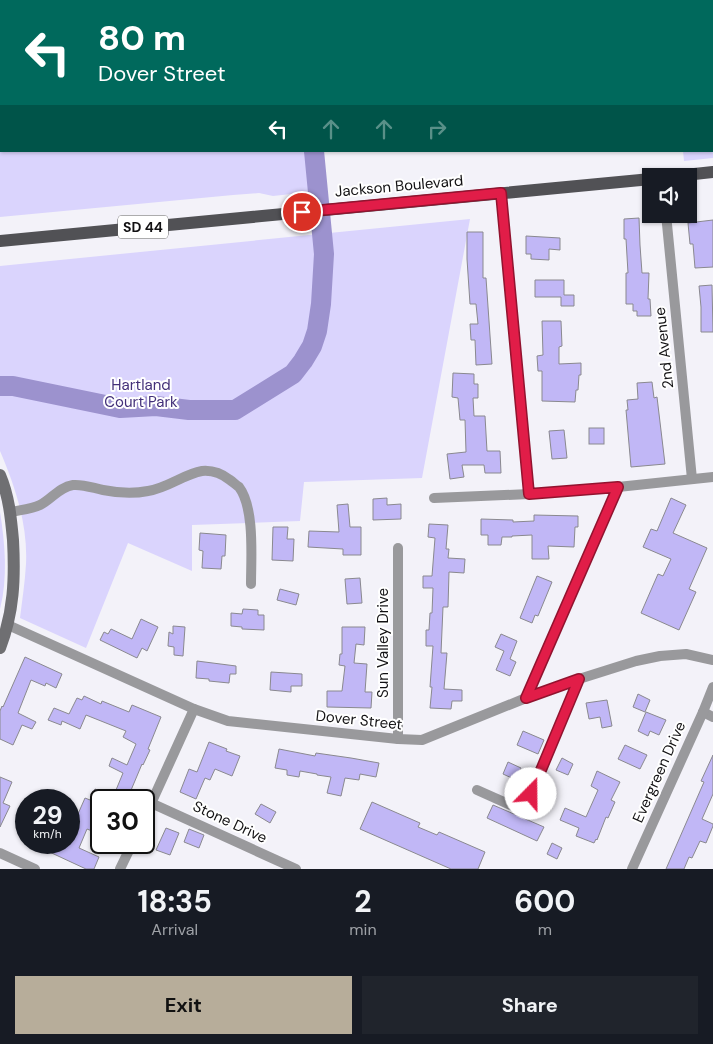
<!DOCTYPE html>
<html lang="en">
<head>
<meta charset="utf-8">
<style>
	:root { --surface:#171b24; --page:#20242c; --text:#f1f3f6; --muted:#9ea1a6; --accent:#b7ad9a }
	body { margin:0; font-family:"DM Sans",sans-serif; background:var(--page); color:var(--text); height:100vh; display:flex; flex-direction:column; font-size:19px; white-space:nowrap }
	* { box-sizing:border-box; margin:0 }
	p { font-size:16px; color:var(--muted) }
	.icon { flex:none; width:28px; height:28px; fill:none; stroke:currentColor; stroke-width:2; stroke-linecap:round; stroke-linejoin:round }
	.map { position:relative; height:869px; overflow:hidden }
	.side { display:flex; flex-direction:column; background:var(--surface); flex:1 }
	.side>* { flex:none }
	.banner { position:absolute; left:0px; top:0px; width:714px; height:152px; box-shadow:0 1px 4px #0004; background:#00695c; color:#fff; overflow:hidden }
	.controls { position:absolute; left:642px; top:168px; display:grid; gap:10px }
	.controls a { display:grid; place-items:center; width:55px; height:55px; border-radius:0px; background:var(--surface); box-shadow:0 1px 4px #0004; font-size:25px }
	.speed { position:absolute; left:15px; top:789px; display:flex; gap:10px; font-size:25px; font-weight:700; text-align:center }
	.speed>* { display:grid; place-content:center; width:65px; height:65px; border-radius:50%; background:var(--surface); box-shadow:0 1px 4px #0004; line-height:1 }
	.speed small { font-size:12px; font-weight:400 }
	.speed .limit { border:2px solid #111; border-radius:8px; background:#fff; color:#111 }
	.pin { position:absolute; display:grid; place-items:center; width:42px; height:42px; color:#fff; margin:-21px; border:2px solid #fff; border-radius:50%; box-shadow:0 1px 5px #0007 }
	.me { position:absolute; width:55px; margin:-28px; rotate:22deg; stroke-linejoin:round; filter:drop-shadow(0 0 4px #0008) }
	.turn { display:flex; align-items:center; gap:18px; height:105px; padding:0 15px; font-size:22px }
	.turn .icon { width:65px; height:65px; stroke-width:2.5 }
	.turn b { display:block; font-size:35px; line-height:42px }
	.lanes { display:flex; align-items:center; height:48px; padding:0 15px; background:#0003; justify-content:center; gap:25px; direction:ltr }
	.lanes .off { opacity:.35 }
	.eta { display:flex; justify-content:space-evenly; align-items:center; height:85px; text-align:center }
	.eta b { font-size:30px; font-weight:700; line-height:35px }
	.action { display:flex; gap:10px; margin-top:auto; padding:10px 15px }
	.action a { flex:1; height:58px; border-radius:0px; background:var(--accent); color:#111; font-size:20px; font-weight:700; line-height:58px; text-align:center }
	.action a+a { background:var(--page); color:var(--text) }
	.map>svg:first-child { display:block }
	.green { fill:#dad4fd }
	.water { fill:#9c92ce; stroke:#736b96 }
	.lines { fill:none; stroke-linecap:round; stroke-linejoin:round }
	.river { stroke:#9c92ce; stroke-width:20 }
	.building { fill:#c1b7f6; stroke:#8a898f }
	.street { stroke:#99999c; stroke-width:10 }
	.secondary { stroke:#6f6f72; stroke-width:12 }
	.primary { stroke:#515155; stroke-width:12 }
	.route-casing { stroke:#92132f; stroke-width:12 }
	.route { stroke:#e11d48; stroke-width:9 }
	.labels { text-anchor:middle; stroke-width:4; stroke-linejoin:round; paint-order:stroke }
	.shield { fill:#fff; stroke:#59585a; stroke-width:1 }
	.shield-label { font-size:14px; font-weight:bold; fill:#121113 }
	.street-label { font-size:15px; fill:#121113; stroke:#fff }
	.park-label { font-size:15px; fill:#433079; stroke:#fff }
</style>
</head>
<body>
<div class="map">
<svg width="713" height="869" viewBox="0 0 713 869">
	<rect width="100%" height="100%" fill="#f3f2f9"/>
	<!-- green -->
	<g class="green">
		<polygon points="0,0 713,0 713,158 684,161 683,151 712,151 712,1 1,1 1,151 314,151 318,191 273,196 259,193 233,195 0,217"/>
		<path d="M 470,219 L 422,478 L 304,482 L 300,521 L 192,525 L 192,571 L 128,543 L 86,648 L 20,618 C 22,601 25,582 26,564 C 28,525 15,486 0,451 L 0,266 Z"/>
		<path d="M 0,512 C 5,543 8,578 0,609 Z"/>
	</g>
	<!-- water -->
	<polygon class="water" points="305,151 321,151 325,187 311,188"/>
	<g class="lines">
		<!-- river -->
		<polyline class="river" points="0,386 13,386 120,408 156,406 189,410 235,410 293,374 303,361 312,346 317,331 321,304 324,254 314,151"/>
	</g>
	<!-- building -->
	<g class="building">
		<polygon points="639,218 640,245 642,273 649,273 648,299 650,299 651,316 637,316 637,311 633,311 633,304 626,304 626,273 628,273 626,239 624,239 624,219"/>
		<polygon points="713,220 713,267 695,268 693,244 690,244 688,223"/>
		<polygon points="467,232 483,232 483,278 486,278 492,364 476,365 475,340 471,340 470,324 478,324 476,304 470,304 467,259"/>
		<polygon points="526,236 560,238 560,250 549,249 549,260 531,259 531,254 526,254"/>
		<polygon points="535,280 564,280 564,295 574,295 574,306 561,306 561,297 535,297"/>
		<polygon points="712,285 713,332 701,332 701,307 699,286"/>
		<polygon points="542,321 561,321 562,346 559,347 559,364 581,363 581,375 579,375 578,390 576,390 575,402 542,401 542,371 538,371 537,356 543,355"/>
		<polygon points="453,373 474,374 474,384 478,384 478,398 473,398 474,416 485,416 487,451 500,451 501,473 485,473 484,465 462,465 464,477 450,479 447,454 466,452 465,420 460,420 458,398 452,397"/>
		<polygon points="652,382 654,398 657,397 665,464 631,467 626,410 628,410 627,400 638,399 637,383"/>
		<rect x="589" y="428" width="15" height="16"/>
		<polygon points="564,430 567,458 552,459 549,431"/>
		<polygon points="387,498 387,505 401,504 401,519 373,520 373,499"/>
		<polygon points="671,498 686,505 673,533 707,548 689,589 696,592 679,630 641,613 658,574 663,576 671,559 643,547 651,529 657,531"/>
		<polygon points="348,504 350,527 361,527 361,555 343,555 343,549 308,547 309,531 339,532 337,505"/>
		<polygon points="534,515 578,516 578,527 575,527 574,547 548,546 549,559 532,559 532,535 512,536 512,537 502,537 501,545 488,545 488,535 481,535 481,519 513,520 513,522 534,521"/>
		<polygon points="429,524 448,525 446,549 449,549 448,558 465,559 464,573 449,572 448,607 443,607 441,653 447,653 444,689 462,690 462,701 452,701 451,709 430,708 432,687 430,687 433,646 426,646 426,630 429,630 430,613 432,613 433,588 423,588 423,576 432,576 435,538 428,537"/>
		<polygon points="273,527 288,527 287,539 294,539 293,561 272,560"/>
		<polygon points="200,533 226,535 225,556 222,556 221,569 202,568 203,551 199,550"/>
		<polygon points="537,576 552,582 538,616 535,615 532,623 520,618"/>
		<polygon points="360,578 362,603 347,604 345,579"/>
		<polygon points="280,589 299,594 296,605 277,600"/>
		<polygon points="243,609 258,610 258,615 264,615 264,630 242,629 242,627 231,626 231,613 242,614"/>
		<polygon points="141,619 158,627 147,651 142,648 137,658 100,640 104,632 108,634 111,629 132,639"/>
		<polygon points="173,626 185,627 183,656 174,655 174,647 168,646 169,632 173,634"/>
		<polygon points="342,627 365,627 364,645 356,644 354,663 367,664 365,692 372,692 371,708 327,707 327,691 342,691 345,666 339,665 340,654 342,654"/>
		<polygon points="501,634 517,641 510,659 516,662 510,676 496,670 504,651 495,647"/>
		<polygon points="25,657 62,674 56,688 46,683 45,686 31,680 18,713 36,722 32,729 22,725 13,745 0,739 0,711 2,706 3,707"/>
		<polygon points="197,661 236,666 236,674 230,674 229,683 209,681 209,679 196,678"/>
		<polygon points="271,672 302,674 302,686 291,686 291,692 270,690"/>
		<polygon points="638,694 650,700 645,712 633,707"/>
		<polygon points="84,696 101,704 102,701 129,712 132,705 161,717 148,749 150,750 143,765 142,764 129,795 116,790 123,773 109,766 112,758 127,765 136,744 123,737 126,731 86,715 80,729 62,721 61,725 48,720 54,708 69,714 77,698 82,700"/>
		<polygon points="607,700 612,726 602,728 600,717 589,719 586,703"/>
		<polygon points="646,712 666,720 659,735 650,731 648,736 638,731"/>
		<polygon points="523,731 544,740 538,754 517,745"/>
		<polygon points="209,742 227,749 226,751 240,756 232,776 215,769 210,780 205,778 196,799 180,792 189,769 197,772"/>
		<polygon points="625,745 647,755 640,769 618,759"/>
		<polygon points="279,749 315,756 316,753 351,758 379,763 376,777 360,774 359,780 345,778 341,796 327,793 331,777 317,775 317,774 300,771 299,777 287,775 287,770 275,768"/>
		<polygon points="713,755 713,794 702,819 713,824 713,826 706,843 700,841 692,858 689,857 684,869 666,869 704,782 701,781"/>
		<polygon points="562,758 573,764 568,775 556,770"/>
		<polygon points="508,762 521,768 516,780 503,774"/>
		<polygon points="597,771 620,782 611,800 615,802 608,818 606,817 597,840 596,839 594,843 576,836 579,828 560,820 565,808 586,817 598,790 591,786"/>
		<polygon points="0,777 12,782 3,803 10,806 0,827"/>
		<polygon points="95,789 120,800 101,800 101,810 92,831 87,829 79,848 99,857 94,869 86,869 28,842 69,842 69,840 75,824 74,823 85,798 90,800"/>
		<polygon points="372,802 420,823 418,827 437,835 439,832 485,852 478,869 451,869 360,829"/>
		<polygon points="261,804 276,812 270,823 255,814"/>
		<polygon points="493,805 544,827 537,841 487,818"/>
		<polygon points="166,828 179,833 170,855 156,850"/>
		<polygon points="189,829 204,835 199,848 184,842"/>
		<polygon points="552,843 562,848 557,859 547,854"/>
	</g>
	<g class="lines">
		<!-- street -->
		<g class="street">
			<polyline points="501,193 529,494"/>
			<polyline points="666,214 692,479"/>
			<polyline points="434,498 529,494 618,487 713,477"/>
			<path d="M 11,512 C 20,510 32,509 40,505 C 52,499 59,487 73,485 C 83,484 93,488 103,490 C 118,493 133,494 148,491 C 168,488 184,474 202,471 C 213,470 221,473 230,480 C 233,482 236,485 239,487 C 255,508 251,559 251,584"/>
			<polyline points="8,625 194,709 228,721 398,739 422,740 526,698 579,679 636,661 660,656 686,654 713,660"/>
			<polyline points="526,698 618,487"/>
			<polyline points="703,712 713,717"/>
			<polyline points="398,739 398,548"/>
			<polyline points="477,790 524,811 579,679"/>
			<polyline points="151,803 296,869"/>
			<polyline points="144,819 194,709"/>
			<polyline points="0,853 35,869"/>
			<polyline points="120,869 133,842"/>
			<polyline points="632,869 703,712 713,687"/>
		</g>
		<!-- secondary -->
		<path class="secondary" d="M 0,475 C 9,496 11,518 13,540 C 15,578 14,612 0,648"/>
		<!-- primary -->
		<g class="primary">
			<polyline points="676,176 713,172"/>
			<polyline points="0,241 651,179"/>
		</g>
	</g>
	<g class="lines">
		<!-- route casing -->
		<g class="route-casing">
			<polyline id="route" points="302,212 501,193 529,494 618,487 526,698 579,679 531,794"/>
		</g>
		<!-- route -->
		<use href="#route" class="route"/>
	</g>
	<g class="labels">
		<!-- shield labels -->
		<rect class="shield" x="118" y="215.5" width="50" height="23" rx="4"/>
		<g class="shield-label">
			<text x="143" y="232">SD 44</text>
		</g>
		<!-- street labels -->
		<g class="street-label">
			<text transform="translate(399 186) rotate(-5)" y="5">Jackson Boulevard</text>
			<text transform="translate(664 348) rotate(-96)" y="5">2nd Avenue</text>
			<text transform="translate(383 643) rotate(-90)" y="5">Sun Valley Drive</text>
			<text transform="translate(359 720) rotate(6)" y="5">Dover Street</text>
			<text transform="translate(659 772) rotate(-66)" y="5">Evergreen Drive</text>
			<text transform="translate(230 822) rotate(25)" y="5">Stone Drive</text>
		</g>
		<!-- park labels -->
		<g class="park-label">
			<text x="141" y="390">Hartland<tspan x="141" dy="17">Court Park</tspan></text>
		</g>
	</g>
</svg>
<div class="controls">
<a><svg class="icon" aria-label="sound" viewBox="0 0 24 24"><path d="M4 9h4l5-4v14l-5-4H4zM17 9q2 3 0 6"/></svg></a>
</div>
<div class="speed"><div>29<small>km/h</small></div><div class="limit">30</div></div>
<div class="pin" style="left:302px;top:212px;background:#d93025"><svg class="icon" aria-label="arrive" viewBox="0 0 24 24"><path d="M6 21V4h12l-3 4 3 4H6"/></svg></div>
<svg class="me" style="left:531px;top:794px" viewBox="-20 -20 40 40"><circle r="19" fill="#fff"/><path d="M0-13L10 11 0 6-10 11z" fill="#e11d48"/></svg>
<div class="banner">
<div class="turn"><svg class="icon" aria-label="left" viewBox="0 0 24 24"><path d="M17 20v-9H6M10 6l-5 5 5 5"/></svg><div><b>80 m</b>Dover Street</div></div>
<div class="lanes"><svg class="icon" aria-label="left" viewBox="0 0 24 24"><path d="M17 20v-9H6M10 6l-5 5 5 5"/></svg><svg class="icon off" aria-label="ahead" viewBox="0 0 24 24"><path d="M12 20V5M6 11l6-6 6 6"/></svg><svg class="icon off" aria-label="ahead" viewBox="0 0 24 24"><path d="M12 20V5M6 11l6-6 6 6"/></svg><svg class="icon off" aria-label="right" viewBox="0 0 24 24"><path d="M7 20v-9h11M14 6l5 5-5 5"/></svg></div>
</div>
</div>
<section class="side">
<div class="eta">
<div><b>18:35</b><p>Arrival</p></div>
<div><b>2</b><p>min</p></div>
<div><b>600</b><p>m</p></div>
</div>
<div class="action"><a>Exit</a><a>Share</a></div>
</section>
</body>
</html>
